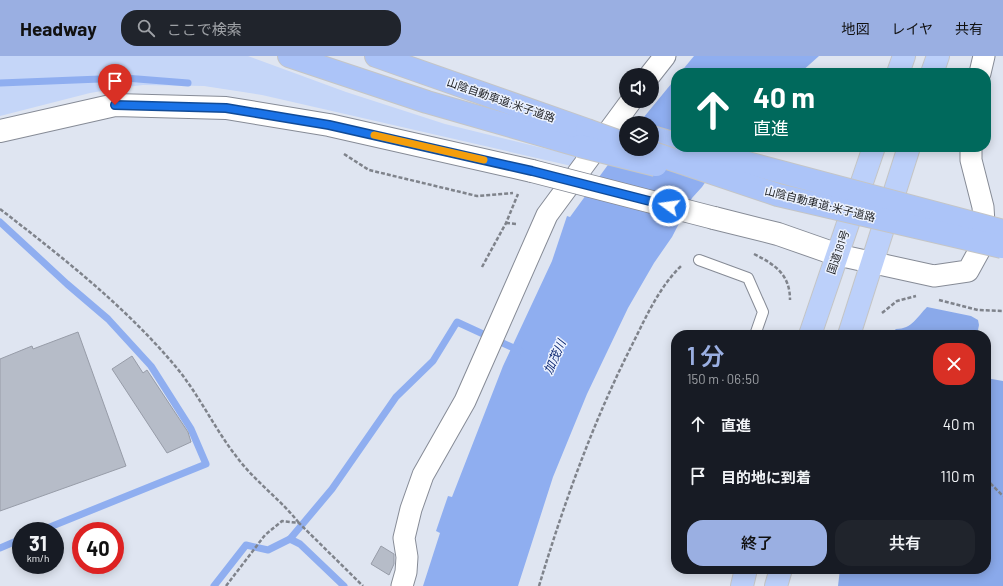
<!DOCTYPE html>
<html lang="ja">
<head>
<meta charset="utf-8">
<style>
	:root { --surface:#171b24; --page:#20242c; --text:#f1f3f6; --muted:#9ea1a6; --accent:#9aafe2 }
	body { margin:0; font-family:Barlow,"Noto Sans JP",sans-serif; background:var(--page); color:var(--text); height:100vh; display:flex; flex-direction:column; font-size:15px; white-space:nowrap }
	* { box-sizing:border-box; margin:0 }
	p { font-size:13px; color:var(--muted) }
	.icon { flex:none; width:22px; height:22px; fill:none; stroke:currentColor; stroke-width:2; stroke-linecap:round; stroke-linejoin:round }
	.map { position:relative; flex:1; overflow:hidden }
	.details { position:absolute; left:671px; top:274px; width:320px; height:244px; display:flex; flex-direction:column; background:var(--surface); border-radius:16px; box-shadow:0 2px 10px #0003 }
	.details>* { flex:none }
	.hud { position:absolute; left:671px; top:12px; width:320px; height:84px; border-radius:16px; box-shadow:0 2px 10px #0003; background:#00695c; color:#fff; overflow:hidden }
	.tools { position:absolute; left:619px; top:12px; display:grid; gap:8px }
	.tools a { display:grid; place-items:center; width:40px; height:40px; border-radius:50%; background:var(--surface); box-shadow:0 2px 10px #0003; font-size:20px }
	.speed { position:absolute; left:12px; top:466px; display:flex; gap:8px; font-size:20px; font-weight:700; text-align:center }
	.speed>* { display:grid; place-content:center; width:52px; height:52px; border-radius:50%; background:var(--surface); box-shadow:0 2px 10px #0003; line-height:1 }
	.speed small { font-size:10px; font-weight:400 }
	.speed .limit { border:6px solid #d22; background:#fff; color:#111 }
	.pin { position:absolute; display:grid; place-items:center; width:34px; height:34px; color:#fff; margin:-41px -17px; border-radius:50% 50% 50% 0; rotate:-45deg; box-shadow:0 0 4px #0007 }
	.pin .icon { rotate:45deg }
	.me { position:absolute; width:44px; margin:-22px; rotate:284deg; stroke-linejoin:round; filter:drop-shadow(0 0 3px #0008) }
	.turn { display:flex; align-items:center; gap:14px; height:84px; padding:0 16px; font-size:18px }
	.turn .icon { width:52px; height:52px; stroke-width:2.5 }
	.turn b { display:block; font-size:28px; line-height:34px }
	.round { display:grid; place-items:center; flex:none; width:42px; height:42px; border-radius:16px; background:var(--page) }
	.headline { display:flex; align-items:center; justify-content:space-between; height:68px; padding:0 16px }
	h1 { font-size:24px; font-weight:600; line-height:30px; color:var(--accent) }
	.button { display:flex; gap:8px; margin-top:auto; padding:8px 16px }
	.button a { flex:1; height:46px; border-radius:16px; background:var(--accent); color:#111; font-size:16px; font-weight:600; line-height:46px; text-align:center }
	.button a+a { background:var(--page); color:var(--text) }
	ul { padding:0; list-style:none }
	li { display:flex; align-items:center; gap:12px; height:52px; padding:0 16px }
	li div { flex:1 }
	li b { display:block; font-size:15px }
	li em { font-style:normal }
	header { display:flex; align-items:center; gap:24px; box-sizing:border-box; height:56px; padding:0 20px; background:var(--accent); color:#111 }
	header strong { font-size:19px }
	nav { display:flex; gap:22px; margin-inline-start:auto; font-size:14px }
	.search { width:280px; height:36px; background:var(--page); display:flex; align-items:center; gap:10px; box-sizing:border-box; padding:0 14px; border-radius:16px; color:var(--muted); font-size:15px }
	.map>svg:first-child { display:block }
	.green { fill:#c5d6f8 }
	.forest { fill:#8aa9ea }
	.water { fill:#8faef0 }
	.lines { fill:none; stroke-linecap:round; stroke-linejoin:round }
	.stream { stroke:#8faef0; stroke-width:7 }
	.building { fill:#b6bcc8; stroke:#979ca8 }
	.service-casing { stroke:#868b96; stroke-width:12 }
	.minor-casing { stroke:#868b96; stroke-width:23 }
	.tertiary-casing { stroke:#868b96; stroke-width:24 }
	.trunk-casing { stroke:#c4c5c6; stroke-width:24 }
	.motorway-casing { stroke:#c4c5c6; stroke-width:24 }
	.path { stroke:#7f838b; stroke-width:2.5; stroke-dasharray:4 2; stroke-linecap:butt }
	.service { stroke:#fff; stroke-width:10 }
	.minor { stroke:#fff; stroke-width:21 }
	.tertiary { stroke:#fff; stroke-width:22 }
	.trunk { stroke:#bcd0fa; stroke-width:22 }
	.motorway { stroke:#acc4f8; stroke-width:22 }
	.tertiary-bridge-casing { stroke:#868b96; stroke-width:24; stroke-linecap:butt }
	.motorway-bridge-casing { stroke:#c4c5c6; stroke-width:24; stroke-linecap:butt }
	.tertiary-bridge { stroke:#fff; stroke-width:22 }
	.motorway-bridge { stroke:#acc4f8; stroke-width:22 }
	.route-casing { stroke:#114b97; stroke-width:10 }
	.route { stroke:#1a73e8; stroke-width:7 }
	.slow { stroke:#f59e0b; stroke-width:7 }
	.labels { text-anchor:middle; stroke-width:3; stroke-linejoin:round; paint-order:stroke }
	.street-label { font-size:11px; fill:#1d1f23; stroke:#ecf2fe }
	.water-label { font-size:12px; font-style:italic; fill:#102b75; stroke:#ecf2fe }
</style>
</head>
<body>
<header>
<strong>Headway</strong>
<div class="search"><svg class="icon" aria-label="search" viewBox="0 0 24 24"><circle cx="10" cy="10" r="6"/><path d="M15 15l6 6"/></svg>ここで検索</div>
<nav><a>地図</a><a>レイヤ</a><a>共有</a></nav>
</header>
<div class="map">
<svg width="1003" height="530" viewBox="0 0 1003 530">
	<rect width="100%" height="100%" fill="#dfe5f1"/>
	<!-- green -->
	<polygon class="green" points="0,0 248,0 346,36 445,68 584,102 576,111 262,39 204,30 143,29 126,31 90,37 0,60"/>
	<!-- forest -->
	<g class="forest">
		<path d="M 927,251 L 971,260 L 978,264 L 979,269 L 977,279 L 889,279 L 896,273 C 912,273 917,261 927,251 Z"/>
		<polygon points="986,322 1003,325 1003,530 838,530 840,513 986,513"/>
	</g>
	<!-- water -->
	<g class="water">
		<polygon points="694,0 819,0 800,17 680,17"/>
		<polygon points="676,22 676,91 729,91 702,131 692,142 672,181 654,207 628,252 587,338 553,421 518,530 423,530 440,477 436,475 448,440 452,441 503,310 552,205 567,160 570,161 626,84 652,93 652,67 639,67"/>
	</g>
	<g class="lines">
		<!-- stream -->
		<g class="stream">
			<polyline points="0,27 125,22 188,27"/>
			<polyline points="0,166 67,228 108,263 151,310 191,373 206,408 40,475"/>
			<polyline points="290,483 332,433 396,341 433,305 457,266 520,295"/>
			<polyline points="0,492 21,483"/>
			<polyline points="214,530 246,489 268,494 290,483 300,488 344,530"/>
		</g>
	</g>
	<!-- building -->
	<g class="building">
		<polygon points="78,276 126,410 0,455 0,303 32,290 33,293"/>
		<polygon points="132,300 143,317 147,314 188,376 191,386 167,397 112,313"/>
		<polygon points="381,490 394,498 394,508 389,519 371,508"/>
	</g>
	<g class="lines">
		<!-- service casing -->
		<g class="service-casing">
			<polyline id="service" points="699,204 748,222 763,256 755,279"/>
		</g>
		<!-- minor casing -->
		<g class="minor-casing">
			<g id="minor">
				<polyline points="980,17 984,0"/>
				<polyline points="650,19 665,0"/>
				<polyline points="838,199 934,220 968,215 985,184 983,151 971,104 971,91"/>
				<polyline points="402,530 406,516 407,501 404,482 411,453 423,419 465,345 547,159 631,45"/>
			</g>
		</g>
		<!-- tertiary casing -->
		<g class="tertiary-casing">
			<g id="tertiary">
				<polyline points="0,75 115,49 226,52 329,69 532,115"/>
				<polyline points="714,162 778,178 838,199"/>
			</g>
		</g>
		<!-- trunk casing -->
		<g class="trunk-casing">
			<g id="trunk">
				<polyline points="898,17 904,0"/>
				<polyline points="932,17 938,0"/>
				<polyline points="810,279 874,91"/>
				<polyline points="849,279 909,91"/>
				<polyline points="742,530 746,513"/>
				<polyline points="776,530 781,513"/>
			</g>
		</g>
		<!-- motorway casing -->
		<g class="motorway-casing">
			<g id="motorway">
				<polyline points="289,0 427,46 580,90"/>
				<polyline points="376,0 587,74"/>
				<polyline points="652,81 676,88"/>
			</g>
		</g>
		<!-- path -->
		<g class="path">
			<polyline points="344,98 369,114 477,140 513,137"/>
			<path d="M 0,153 C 62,201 125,250 176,311 C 200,340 215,374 239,404 C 257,427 281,444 299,467"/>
			<polyline points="506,167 517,168"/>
			<path d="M 754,198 C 776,209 790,219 790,244"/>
			<polyline points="482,211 506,167 518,138"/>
			<polyline points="939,244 978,254 1003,255"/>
			<polyline points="882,257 897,245 916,240"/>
			<polyline points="986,423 1003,440"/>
			<polyline points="226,530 265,479 282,465 299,467 363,530"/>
			<path d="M 539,530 C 564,447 593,366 632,289 C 646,261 659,231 682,209"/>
		</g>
		<!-- service -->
		<use href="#service" class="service"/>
		<!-- minor -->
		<use href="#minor" class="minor"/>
		<!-- tertiary -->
		<use href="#tertiary" class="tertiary"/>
		<!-- trunk -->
		<use href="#trunk" class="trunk"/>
		<!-- motorway -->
		<use href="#motorway" class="motorway"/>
		<!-- tertiary-bridge casing -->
		<g class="tertiary-bridge-casing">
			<polyline id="tertiary-bridge" points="532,115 714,162"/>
		</g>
		<!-- motorway-bridge casing -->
		<g class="motorway-bridge-casing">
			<g id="motorway-bridge">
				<polyline points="587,74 626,88"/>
				<polyline points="580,90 656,109"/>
				<polyline points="687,91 1003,175"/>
				<polyline points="641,93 778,139 1002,191"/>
			</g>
		</g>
		<!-- tertiary-bridge -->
		<use href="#tertiary-bridge" class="tertiary-bridge"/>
		<!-- motorway-bridge -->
		<use href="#motorway-bridge" class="motorway-bridge"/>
	</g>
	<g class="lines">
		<!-- route casing -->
		<g class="route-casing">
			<polyline id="route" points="115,49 226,52 329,69 532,115 669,150"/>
		</g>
		<!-- route -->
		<use href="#route" class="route"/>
		<!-- slow -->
		<polyline class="slow" points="374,79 484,104"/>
	</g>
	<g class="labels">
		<!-- street labels -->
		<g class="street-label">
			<text transform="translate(501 44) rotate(19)" y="4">山陰自動車道;米子道路</text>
			<text transform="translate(820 148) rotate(14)" y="4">山陰自動車道;米子道路</text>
			<text transform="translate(838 196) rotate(-71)" y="4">国道181号</text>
		</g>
		<!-- water labels -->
		<g class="water-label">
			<text transform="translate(555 301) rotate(-66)" y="4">加茂川</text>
		</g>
	</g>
</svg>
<div class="tools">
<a><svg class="icon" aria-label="sound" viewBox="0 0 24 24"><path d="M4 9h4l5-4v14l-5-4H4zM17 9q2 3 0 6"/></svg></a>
<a><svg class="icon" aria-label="layers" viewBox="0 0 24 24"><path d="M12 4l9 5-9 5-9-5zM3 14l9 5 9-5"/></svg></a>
</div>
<div class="speed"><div>31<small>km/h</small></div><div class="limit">40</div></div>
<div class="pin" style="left:115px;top:49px;background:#d93025"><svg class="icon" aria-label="arrive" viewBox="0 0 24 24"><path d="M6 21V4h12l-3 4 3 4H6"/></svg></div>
<svg class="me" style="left:669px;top:150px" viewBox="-20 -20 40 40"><circle r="17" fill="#1a73e8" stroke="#fff" stroke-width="3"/><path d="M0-11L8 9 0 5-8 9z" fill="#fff"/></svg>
<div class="hud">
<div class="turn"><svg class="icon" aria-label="ahead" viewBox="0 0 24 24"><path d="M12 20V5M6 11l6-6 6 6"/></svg><div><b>40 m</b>直進</div></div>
</div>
<section class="details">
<div class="headline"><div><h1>1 分</h1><p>150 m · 06:50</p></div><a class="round" style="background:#d93025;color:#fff"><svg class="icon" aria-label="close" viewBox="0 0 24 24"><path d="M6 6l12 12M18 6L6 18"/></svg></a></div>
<ul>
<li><svg class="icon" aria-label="ahead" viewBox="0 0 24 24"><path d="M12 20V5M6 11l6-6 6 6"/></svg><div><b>直進</b></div><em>40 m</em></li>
<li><svg class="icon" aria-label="arrive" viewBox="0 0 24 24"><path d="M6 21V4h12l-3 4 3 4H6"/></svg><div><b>目的地に到着</b></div><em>110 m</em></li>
</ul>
<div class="button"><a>終了</a><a>共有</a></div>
</section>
</div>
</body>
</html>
